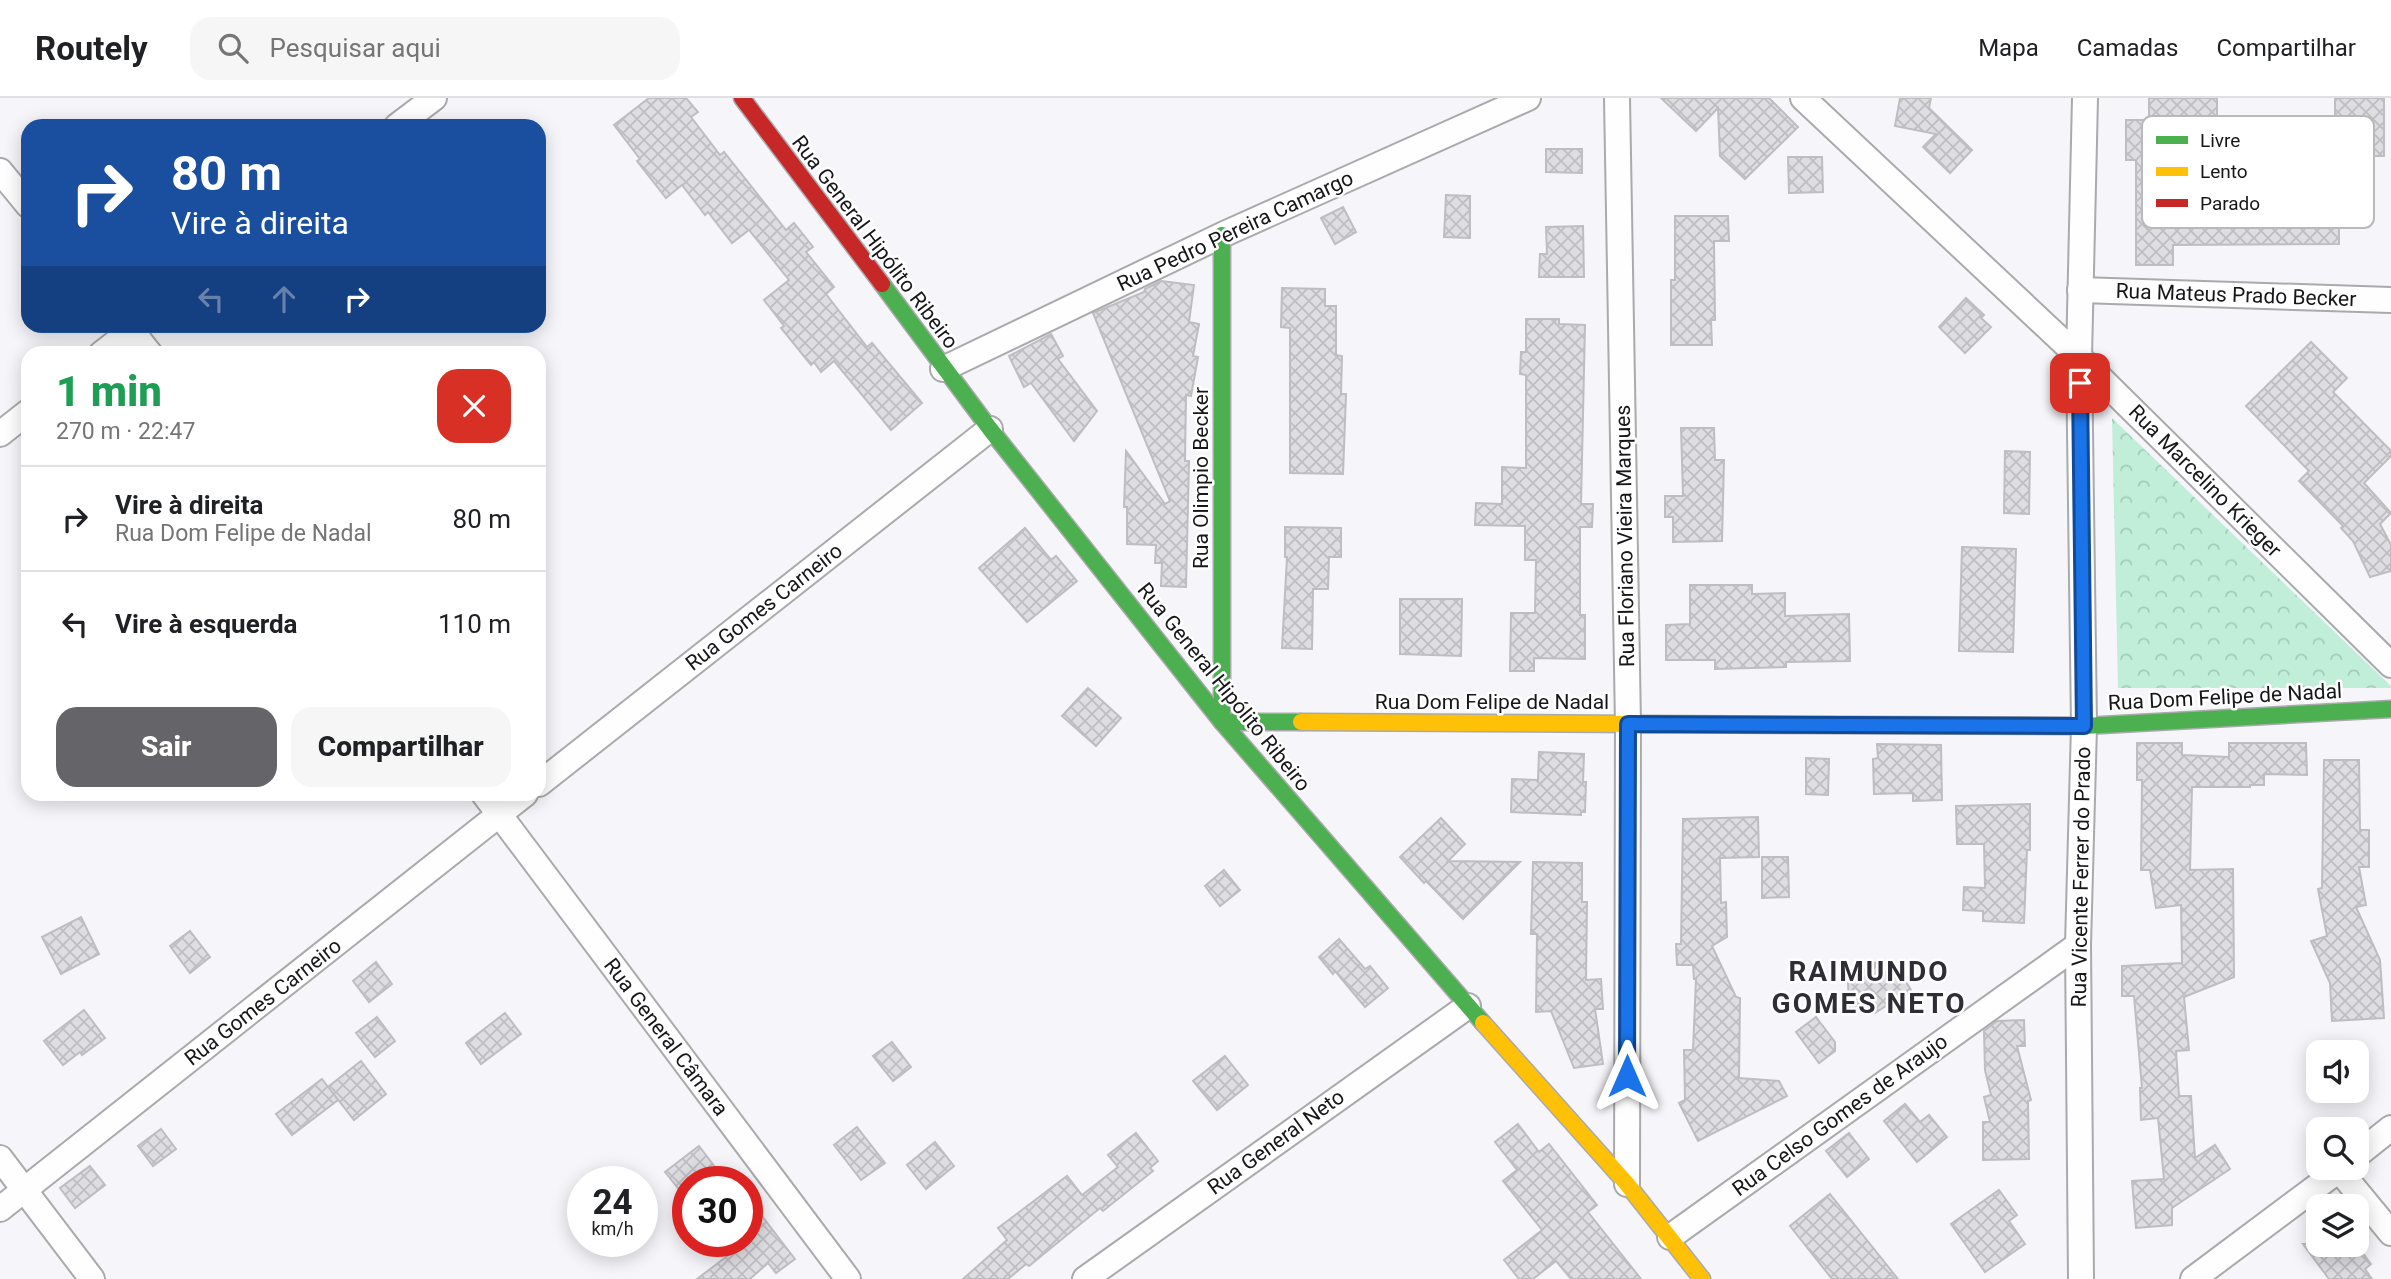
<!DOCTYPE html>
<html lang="pt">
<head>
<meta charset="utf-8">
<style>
	:root { --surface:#fff; --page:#f6f6f6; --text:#202124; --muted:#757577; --line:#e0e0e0; --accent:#656468 }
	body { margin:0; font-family:Roboto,sans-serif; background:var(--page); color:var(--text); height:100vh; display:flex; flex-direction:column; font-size:26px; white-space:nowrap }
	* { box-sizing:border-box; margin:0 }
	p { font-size:23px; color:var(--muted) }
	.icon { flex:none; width:38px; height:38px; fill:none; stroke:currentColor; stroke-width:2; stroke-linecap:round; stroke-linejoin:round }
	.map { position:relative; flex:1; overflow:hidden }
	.details { position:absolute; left:21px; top:248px; width:525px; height:455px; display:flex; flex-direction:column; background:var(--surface); border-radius:21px; box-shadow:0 4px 18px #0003 }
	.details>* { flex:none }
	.guide { position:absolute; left:21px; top:21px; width:525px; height:214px; border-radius:21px; box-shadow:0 4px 18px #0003; background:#1a4fa0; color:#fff; overflow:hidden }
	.tools { position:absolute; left:2306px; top:942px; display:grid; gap:14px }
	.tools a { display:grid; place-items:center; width:63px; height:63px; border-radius:14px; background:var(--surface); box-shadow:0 4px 18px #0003; font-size:35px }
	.speed { position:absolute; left:567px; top:1068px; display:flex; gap:14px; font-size:35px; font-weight:700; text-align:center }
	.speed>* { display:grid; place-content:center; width:91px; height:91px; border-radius:50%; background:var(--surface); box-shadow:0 4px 18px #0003; line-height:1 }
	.speed small { font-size:18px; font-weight:400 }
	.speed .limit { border:10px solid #d22; background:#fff; color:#111 }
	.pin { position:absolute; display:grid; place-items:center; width:60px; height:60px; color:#fff; margin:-30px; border-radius:14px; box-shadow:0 4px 10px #0006 }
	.me { position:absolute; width:77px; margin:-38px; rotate:0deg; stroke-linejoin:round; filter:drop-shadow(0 0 5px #0008) }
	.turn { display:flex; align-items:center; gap:24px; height:147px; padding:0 35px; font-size:32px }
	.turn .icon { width:91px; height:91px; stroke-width:2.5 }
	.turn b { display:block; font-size:49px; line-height:60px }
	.lanes { display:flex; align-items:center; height:66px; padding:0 35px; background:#0003; justify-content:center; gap:35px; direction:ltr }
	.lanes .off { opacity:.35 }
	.round { display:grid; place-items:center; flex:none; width:74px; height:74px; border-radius:21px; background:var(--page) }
	.head { display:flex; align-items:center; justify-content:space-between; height:119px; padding:0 35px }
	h1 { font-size:42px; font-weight:800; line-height:52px; color:#1e9e55 }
	.button { display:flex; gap:14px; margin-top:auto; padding:14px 35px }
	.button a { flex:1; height:80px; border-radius:21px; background:var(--accent); color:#fff; font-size:28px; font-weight:800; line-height:80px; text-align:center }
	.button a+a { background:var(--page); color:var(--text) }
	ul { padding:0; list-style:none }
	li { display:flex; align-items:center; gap:21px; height:105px; padding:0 35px; border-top:2px solid var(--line) }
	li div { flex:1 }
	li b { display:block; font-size:26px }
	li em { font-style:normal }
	header { display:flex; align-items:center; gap:42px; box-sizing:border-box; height:98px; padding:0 35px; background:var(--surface); border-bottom:2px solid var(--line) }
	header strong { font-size:33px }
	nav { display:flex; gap:38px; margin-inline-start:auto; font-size:24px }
	.search { width:490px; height:63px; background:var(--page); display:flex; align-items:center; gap:18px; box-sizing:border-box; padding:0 24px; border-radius:21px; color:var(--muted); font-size:26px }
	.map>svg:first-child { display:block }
	.park { fill:url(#park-crowns) }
	.building { fill:url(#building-cross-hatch); stroke:#bebdc2; stroke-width:2 }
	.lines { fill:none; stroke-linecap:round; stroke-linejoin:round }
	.street-casing { stroke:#aaa9ac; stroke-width:28 }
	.fast-casing { stroke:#aaa9ac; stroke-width:19 }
	.slow-casing { stroke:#aaa9ac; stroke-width:19 }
	.jam-casing { stroke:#aaa9ac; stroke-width:19 }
	.street { stroke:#fefefe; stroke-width:24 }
	.fast { stroke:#4caf50; stroke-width:16 }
	.slow { stroke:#ffc107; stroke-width:16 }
	.jam { stroke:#c62828; stroke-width:16 }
	.route-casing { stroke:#114b97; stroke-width:18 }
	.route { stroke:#1a73e8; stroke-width:12 }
	.labels { text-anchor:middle; stroke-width:5; stroke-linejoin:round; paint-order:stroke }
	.street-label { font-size:21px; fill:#171619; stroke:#fff }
	.district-label { font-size:28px; font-weight:bold; letter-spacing:2px; fill:#2f2d35; stroke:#fff }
	.key { fill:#fff; stroke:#b9b9ba; stroke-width:2 }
	.key-label { font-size:19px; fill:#171619 }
</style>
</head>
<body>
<header>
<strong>Routely</strong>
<div class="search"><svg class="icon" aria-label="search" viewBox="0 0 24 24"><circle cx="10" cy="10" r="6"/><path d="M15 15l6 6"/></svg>Pesquisar aqui</div>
<nav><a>Mapa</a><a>Camadas</a><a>Compartilhar</a></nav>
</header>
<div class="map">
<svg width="2391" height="1181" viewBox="0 0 2391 1181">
	<defs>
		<pattern id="park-crowns" width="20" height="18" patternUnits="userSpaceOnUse" patternTransform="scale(1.75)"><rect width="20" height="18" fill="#c0eed9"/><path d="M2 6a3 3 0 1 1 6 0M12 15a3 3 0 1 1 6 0" fill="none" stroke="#a4cbba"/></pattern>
		<pattern id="building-cross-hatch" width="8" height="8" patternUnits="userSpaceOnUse" patternTransform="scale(1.75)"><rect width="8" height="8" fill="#dedde2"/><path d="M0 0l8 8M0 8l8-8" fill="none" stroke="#bebdc1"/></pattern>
	</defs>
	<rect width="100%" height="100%" fill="#f6f5fa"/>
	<!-- park -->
	<polygon class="park" points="2112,320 2391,588 2391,590 2118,590"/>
	<!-- building -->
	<g class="building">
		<polygon points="649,0 686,0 698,14 691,19 720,57 724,54 786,132 794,125 813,149 806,154 834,189 826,196 867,249 872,245 922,305 891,332 834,263 821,274 814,264 811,267 781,230 784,228 764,202 789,182 749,132 732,145 708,114 705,117 682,87 666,100 637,63 640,61 614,27"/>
		<polygon points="1661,0 1769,0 1798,29 1745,81 1720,58 1718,10 1696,33"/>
		<polygon points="1900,0 1931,0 1929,10 1972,52 1950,75 1923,49 1936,36 1895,28"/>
		<polygon points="2149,0 2217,0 2217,22 2188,22 2188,72 2298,72 2298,28 2335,28 2335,0 2384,0 2384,58 2339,58 2339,146 2173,147 2173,167 2136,167 2136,62 2126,62 2126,22 2149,22"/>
		<polygon points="1546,51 1582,51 1582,75 1546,74"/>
		<polygon points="1788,59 1822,59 1823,94 1789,95"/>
		<polygon points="1446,97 1470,98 1470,140 1444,139"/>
		<polygon points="1343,109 1356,134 1335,146 1321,120"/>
		<polygon points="1675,118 1728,118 1729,143 1714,143 1715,222 1711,222 1712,247 1671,247 1671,182 1675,182"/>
		<polygon points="1583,128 1584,179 1539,179 1540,156 1547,156 1546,129"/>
		<polygon points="1161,183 1194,187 1189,224 1199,226 1193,258 1198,259 1191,298 1186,297 1185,363 1189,363 1186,489 1161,488 1162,465 1155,465 1156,447 1127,446 1127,409 1124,409 1126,353 1165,406 1170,403 1093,215 1144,194 1145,191"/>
		<polygon points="1282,190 1325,191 1325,208 1336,208 1336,257 1342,258 1341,296 1346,296 1343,376 1290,375 1290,230 1281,229"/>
		<polygon points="1966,200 1984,217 1981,220 1991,229 1965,255 1939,229"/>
		<polygon points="1526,221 1559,221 1559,226 1585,227 1581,406 1593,406 1592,429 1580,429 1580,517 1585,517 1585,561 1534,560 1534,573 1510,573 1511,515 1535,515 1536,462 1525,462 1525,428 1475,427 1476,405 1502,406 1502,369 1526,370 1526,277 1520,276 1521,254 1526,254"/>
		<polygon points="1051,236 1063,258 1058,261 1097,313 1074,343 1031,285 1024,289 1009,258"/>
		<polygon points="2311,244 2347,280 2333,294 2391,353 2391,358 2364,385 2391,415 2380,426 2391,447 2391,473 2370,479 2353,443 2341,430 2343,428 2299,383 2309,373 2246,308"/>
		<polygon points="1681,330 1714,330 1715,362 1724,362 1722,443 1673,444 1673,419 1665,419 1665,398 1683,398"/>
		<polygon points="2005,353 2030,354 2029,416 2004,415"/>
		<polygon points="1285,429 1341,430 1341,459 1329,459 1328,491 1313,491 1312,551 1282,550 1287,459 1285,459"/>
		<polygon points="1025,430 1051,462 1056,458 1077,483 1027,524 979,470"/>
		<polygon points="1962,449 2016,451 2013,554 1959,553"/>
		<polygon points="1690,487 1752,487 1752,496 1785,495 1785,518 1849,516 1850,563 1786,564 1786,569 1715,571 1715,562 1666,562 1666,527 1690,526"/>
		<polygon points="1400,501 1462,501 1461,558 1400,556"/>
		<polygon points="1088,590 1121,620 1096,648 1062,618"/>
		<polygon points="2137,645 2182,645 2182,657 2229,659 2229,645 2306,645 2307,677 2264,676 2264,687 2250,687 2250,689 2192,689 2190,772 2233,771 2234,879 2184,899 2189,952 2176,953 2179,998 2191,998 2195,1060 2215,1047 2230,1071 2172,1110 2172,1127 2136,1130 2132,1083 2164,1081 2158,1020 2141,1022 2140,990 2142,990 2134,898 2122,898 2122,868 2182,865 2181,807 2156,810 2150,772 2141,772 2142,682 2137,682"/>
		<polygon points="1877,646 1941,647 1942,702 1913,703 1913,695 1874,696 1873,661 1878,660"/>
		<polygon points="1539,654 1584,656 1583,684 1586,684 1585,714 1581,714 1581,717 1511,714 1512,681 1538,682"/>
		<polygon points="1806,660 1829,661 1828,697 1806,696"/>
		<polygon points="2324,662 2359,662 2360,732 2369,732 2369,769 2359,769 2366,807 2356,809 2380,862 2384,920 2332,923 2330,885 2311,843 2327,838 2318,791 2322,790"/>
		<polygon points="2030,706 2030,752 2027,752 2024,825 1983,823 1983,813 1963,812 1964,789 1985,790 1984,746 1957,746 1956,708"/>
		<polygon points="1758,719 1759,759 1720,760 1721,805 1726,804 1727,839 1712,848 1736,899 1740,900 1739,980 1779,983 1787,998 1698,1043 1679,1005 1685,1002 1684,952 1693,952 1696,881 1694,881 1693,867 1677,867 1676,846 1681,846 1683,721"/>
		<polygon points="1441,720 1465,746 1448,763 1520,764 1463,821 1426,783 1424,785 1400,759"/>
		<polygon points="1762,759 1788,759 1789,799 1762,800"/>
		<polygon points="1533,764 1582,765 1582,804 1587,804 1586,882 1601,881 1603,911 1595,911 1603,966 1574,970 1551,913 1536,914 1537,836 1531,836"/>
		<polygon points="1224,772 1240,792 1220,808 1205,788"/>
		<polygon points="81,819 99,856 61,876 42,839"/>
		<polygon points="190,833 210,859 190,875 170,848"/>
		<polygon points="1339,841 1365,871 1370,868 1388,890 1365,909 1335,873 1333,876 1319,859"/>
		<polygon points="1878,863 1886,876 1897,869 1911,892 1875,915 1866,902 1849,913 1848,883"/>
		<polygon points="376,864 392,886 369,904 353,883"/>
		<polygon points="84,912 105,940 82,957 80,954 63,967 44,943"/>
		<polygon points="505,915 521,936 481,966 466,945"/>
		<polygon points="377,919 395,943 375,959 356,935"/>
		<polygon points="1816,919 1835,944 1835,953 1819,965 1796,934"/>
		<polygon points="2024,922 2025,948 2017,948 2031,1002 2028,1003 2029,1061 1983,1062 1983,1024 1990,1024 1984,999 1991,997 1985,972 1984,933 1997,923"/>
		<polygon points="892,944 911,969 893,983 873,958"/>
		<polygon points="1225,958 1248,987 1217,1012 1193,983"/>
		<polygon points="361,963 386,996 354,1022 328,989"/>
		<polygon points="322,981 338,1002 292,1037 276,1016"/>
		<polygon points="1905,1006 1920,1024 1929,1017 1947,1039 1917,1064 1884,1023"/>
		<polygon points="1518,1026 1539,1054 1549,1046 1597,1107 1588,1114 1641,1181 1571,1181 1556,1163 1533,1181 1519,1181 1504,1162 1542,1132 1503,1083 1517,1072 1495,1044"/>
		<polygon points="857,1029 885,1065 861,1082 834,1047"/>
		<polygon points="161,1031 176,1051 153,1068 138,1048"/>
		<polygon points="1136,1035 1158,1063 1150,1070 1153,1073 1103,1113 1100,1110 1029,1168 1026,1166 1008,1181 963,1181 1007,1142 998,1130 1067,1078 1082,1097 1118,1069 1108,1057"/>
		<polygon points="1849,1035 1869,1061 1847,1079 1826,1053"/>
		<polygon points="935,1044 954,1068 926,1091 907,1067"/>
		<polygon points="699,1048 715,1069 696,1083 688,1083 688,1090 681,1094 665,1074"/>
		<polygon points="90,1068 105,1087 75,1110 60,1090"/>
		<polygon points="1999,1092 2017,1117 2009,1123 2025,1146 1985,1174 1951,1126"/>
		<polygon points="1830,1096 1898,1181 1832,1181 1790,1128"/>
		<polygon points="762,1118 795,1161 776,1175 768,1165 750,1181 697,1181 747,1143 747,1129"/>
		<polygon points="2303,1146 2356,1146 2371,1166 2365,1171 2372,1181 2329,1181"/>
	</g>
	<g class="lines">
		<!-- street casing -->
		<g class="street-casing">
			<g id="street">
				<polyline points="1617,0 1628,626 1627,1086"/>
				<polyline points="1803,0 2079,259 2391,567"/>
				<polyline points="397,28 434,0"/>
				<polyline points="0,73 28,107"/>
				<polyline points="2080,192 2391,202"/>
				<polyline points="128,228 150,256"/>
				<polyline points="101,256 137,228"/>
				<polyline points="943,271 1222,137 1528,0"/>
				<polyline points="0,336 28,314"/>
				<polyline points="539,686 990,331"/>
				<polyline points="484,696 848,1181"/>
				<polyline points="2357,1057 2391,1030"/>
				<polyline points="0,1060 92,1181"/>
				<polyline points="2339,1072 2391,1135"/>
				<polyline points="0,1111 525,696"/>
				<polyline points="1670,1139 2078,847"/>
				<polyline points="1085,1181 1468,908"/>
				<polyline points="2081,1181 2078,847 2084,628 2079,259 2085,0"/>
				<polyline points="2193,1181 2343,1069"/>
			</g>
		</g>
		<!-- fast casing -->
		<g class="fast-casing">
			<g id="fast">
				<polyline points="1222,137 1222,624 1301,624"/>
				<polyline points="882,186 990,331 1222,624 1483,925"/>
				<polyline points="1637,626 2084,628 2391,611"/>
			</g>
		</g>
		<!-- slow casing -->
		<g class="slow-casing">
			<g id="slow">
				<polyline points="1301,624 1637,626"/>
				<polyline points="1483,925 1627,1086 1702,1181"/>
			</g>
		</g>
		<!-- jam casing -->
		<g class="jam-casing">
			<polyline id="jam" points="742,0 882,186"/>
		</g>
		<!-- street -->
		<use href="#street" class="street"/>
		<!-- fast -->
		<use href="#fast" class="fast"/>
		<!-- slow -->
		<use href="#slow" class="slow"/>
		<!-- jam -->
		<use href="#jam" class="jam"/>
	</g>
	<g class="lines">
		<!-- route casing -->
		<g class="route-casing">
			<polyline id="route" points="1627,978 1628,626 2084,628 2080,285"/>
		</g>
		<!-- route -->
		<use href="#route" class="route"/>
	</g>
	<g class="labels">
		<!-- street labels -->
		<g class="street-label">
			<text transform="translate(1235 133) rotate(-25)" y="7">Rua Pedro Pereira Camargo</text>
			<text transform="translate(875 144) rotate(53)" y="7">Rua General Hipólito Ribeiro</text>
			<text transform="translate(2236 197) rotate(2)" y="7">Rua Mateus Prado Becker</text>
			<text transform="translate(1201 380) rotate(-90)" y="7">Rua Olimpio Becker</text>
			<text transform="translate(2205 383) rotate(45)" y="7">Rua Marcelino Krieger</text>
			<text transform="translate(1625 438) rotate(-91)" y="7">Rua Floriano Vieira Marques</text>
			<text transform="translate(764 509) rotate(-38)" y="7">Rua Gomes Carneiro</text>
			<text transform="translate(1224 589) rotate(51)" y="7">Rua General Hipólito Ribeiro</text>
			<text transform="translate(2225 599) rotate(-3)" y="7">Rua Dom Felipe de Nadal</text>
			<text x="1492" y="611">Rua Dom Felipe de Nadal</text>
			<text transform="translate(2081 779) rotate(-89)" y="7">Rua Vicente Ferrer do Prado</text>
			<text transform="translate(263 904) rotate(-38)" y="7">Rua Gomes Carneiro</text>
			<text transform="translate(666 939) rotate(53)" y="7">Rua General Câmara</text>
			<text transform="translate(1840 1017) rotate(-36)" y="7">Rua Celso Gomes de Araujo</text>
			<text transform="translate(1276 1044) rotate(-36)" y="7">Rua General Neto</text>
		</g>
		<!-- district labels -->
		<g class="district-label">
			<text x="1869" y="883">RAIMUNDO<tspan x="1869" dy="32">GOMES NETO</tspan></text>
		</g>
	</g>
	<!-- legend -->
	<rect x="2142" y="18" width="232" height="112" rx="10" class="key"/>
	<rect x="2156" y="38" width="32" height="8" fill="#4caf50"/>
	<rect x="2156" y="69" width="32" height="9" fill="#ffc107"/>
	<rect x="2156" y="101" width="32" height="8" fill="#c62828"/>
	<g class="key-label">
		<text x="2200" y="49">Livre</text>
		<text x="2200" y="80">Lento</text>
		<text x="2200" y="112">Parado</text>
	</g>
</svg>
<div class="tools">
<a><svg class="icon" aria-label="sound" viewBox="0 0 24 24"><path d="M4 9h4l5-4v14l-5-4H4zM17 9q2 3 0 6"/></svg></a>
<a><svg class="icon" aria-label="search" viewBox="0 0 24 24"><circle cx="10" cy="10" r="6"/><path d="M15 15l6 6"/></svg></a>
<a><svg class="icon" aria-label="layers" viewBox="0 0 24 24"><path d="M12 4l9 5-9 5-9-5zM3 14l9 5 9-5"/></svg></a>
</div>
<div class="speed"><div>24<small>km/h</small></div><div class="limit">30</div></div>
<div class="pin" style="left:2080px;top:285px;background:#d93025"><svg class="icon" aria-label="arrive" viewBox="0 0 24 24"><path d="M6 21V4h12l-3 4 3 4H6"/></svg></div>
<svg class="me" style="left:1627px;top:978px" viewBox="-20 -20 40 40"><path d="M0-17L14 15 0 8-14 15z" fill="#1a73e8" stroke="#fff" stroke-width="4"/></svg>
<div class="guide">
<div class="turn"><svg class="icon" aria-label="right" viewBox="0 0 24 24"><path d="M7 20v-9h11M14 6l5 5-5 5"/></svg><div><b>80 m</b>Vire à direita</div></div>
<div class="lanes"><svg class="icon off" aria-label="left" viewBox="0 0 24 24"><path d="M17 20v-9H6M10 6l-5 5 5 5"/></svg><svg class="icon off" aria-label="ahead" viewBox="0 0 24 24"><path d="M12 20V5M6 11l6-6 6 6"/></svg><svg class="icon" aria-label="right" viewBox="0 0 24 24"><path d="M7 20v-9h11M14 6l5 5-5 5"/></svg></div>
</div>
<section class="details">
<div class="head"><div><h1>1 min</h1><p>270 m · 22:47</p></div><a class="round" style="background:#d93025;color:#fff"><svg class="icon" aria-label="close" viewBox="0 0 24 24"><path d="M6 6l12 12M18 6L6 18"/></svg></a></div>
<ul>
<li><svg class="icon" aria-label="right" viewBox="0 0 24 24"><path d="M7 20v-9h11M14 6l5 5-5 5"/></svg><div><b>Vire à direita</b><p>Rua Dom Felipe de Nadal</p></div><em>80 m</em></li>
<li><svg class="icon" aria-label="left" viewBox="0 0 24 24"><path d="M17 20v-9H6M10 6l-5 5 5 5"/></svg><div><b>Vire à esquerda</b></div><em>110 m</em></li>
</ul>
<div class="button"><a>Sair</a><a>Compartilhar</a></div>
</section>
</div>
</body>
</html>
